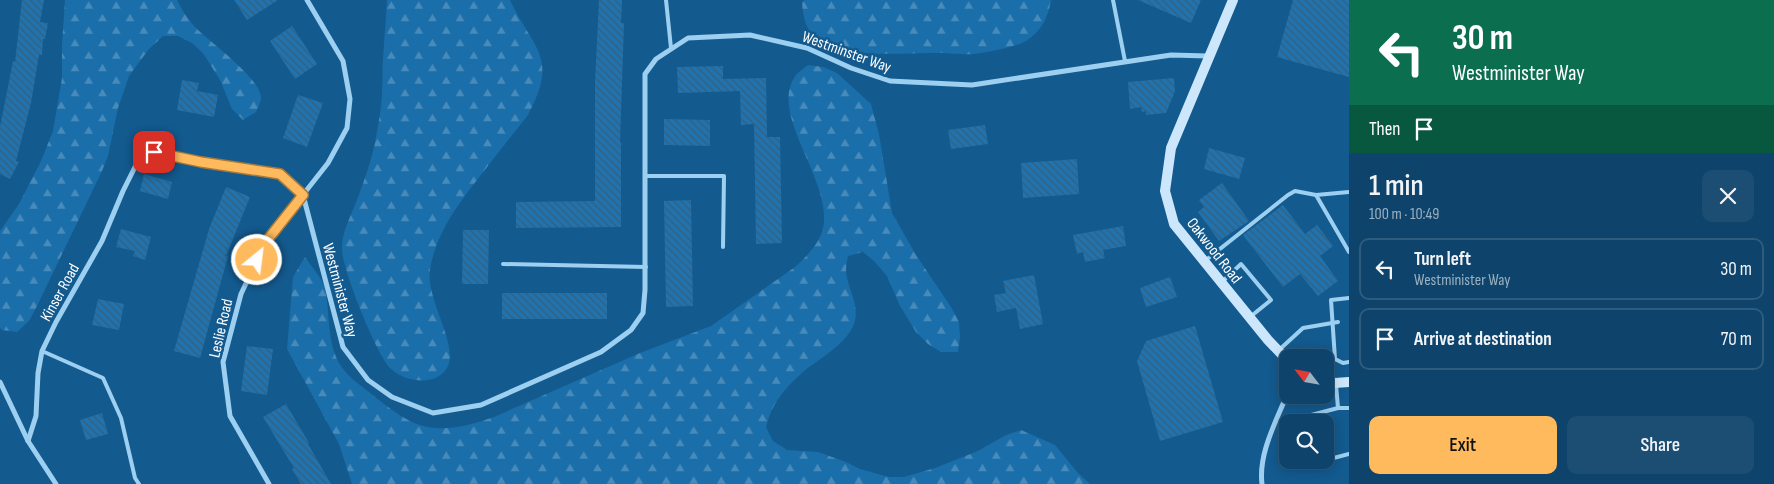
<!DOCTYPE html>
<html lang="en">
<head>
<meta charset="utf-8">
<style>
	:root { --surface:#0e446b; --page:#1c4e73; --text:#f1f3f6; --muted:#9bb0c1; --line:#2e5c7e; --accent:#ffba5d }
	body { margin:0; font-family:"Sofia Sans Condensed",sans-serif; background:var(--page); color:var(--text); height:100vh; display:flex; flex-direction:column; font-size:19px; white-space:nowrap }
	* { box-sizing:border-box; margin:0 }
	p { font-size:16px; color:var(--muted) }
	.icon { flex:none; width:28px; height:28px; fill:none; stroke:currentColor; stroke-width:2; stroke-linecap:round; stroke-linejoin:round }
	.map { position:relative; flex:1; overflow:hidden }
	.panel { display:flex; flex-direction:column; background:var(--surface); width:425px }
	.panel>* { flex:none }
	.top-card { background:#0b6e4f; color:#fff; overflow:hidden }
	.needle { width:32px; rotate:301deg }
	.fabs { position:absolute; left:1279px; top:349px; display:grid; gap:10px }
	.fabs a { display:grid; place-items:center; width:55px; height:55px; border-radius:10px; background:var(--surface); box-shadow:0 2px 12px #0003,0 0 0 1px var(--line); font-size:25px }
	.pin { position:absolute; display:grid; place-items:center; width:42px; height:42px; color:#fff; margin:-21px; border-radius:10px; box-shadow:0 2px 8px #0006 }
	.me { position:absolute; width:55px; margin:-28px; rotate:29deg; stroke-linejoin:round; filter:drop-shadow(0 0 4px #0008) }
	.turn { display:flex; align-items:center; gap:18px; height:105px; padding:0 20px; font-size:22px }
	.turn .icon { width:65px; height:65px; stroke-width:2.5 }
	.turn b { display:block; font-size:35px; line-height:42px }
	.then { display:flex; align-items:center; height:48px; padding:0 20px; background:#0003; gap:10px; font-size:19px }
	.round { display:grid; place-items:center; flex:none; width:52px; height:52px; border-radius:10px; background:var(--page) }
	.summary { display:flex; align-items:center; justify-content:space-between; height:85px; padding:0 20px }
	h1 { font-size:30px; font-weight:600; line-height:38px }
	.cta { display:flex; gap:10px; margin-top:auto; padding:10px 20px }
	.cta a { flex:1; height:58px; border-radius:10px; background:var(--accent); color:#111; font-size:20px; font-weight:600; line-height:58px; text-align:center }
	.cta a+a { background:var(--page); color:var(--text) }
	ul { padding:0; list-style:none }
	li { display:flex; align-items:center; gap:15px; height:62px; margin:0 10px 8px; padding:0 10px; border:2px solid var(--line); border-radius:10px }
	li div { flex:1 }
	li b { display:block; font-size:19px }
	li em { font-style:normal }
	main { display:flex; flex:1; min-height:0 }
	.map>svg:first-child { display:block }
	.forest { fill:url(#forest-firs) }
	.building { fill:url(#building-back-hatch) }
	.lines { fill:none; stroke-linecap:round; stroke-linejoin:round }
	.lane { stroke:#9dcff1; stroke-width:4 }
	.street { stroke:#9dcff1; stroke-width:5 }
	.secondary { stroke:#cce7fc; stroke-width:10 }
	.route-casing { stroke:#a6793c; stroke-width:12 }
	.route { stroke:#ffba5d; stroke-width:9 }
	.labels { text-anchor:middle; stroke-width:5; stroke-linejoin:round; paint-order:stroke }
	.street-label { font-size:16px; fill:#fff; stroke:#135a8f }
</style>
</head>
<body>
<main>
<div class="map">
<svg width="1349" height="484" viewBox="0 0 1349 484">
	<defs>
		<pattern id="forest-firs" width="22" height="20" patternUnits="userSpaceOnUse" patternTransform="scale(1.25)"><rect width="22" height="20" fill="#1a6ea9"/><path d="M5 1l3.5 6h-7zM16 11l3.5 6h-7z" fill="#488bba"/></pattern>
		<pattern id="building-back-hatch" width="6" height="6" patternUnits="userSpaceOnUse" patternTransform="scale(1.25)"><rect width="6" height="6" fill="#2073ae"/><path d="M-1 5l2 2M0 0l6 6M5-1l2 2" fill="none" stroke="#385e78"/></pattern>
	</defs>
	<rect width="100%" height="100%" fill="#135a8f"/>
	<!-- forest -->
	<g class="forest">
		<path d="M 65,0 L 177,0 C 182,10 187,18 194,26 C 208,41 261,78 261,98 C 261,102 258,108 256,112 L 243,120 L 232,109 L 220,80 L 203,53 L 192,43 L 178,36 L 163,36 L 149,49 L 129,76 L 118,108 L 108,156 L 102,171 L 37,306 L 29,321 L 17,332 L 2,330 L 0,328 L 0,231 L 19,204 L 41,161 L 53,131 L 62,78 L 62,45 Z"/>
		<path d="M 387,0 L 510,0 C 534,51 559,56 528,115 C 513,134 498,153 484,171 C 460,202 437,230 430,269 C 425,299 460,346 447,368 C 439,381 423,382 410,379 C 403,377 395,373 390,368 C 376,353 343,271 342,250 C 341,233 351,216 357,200 C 364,181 371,162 375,143 C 378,126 382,107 382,90 C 383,80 382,70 383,60 C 384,40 386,20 387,0 Z"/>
		<path d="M 805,0 L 1051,0 C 1048,17 1042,31 1026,41 C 1016,47 988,52 975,54 C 963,55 952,53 941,53 C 907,52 850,60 820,41 C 806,32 803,18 802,2 Z"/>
		<path d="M 808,65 L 823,67 L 837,73 L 871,104 L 879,134 L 892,213 L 916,255 L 951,307 L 959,322 L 960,337 L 958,352 L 941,352 L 928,344 L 916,332 L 900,306 L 887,276 L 874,261 L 863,252 L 848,256 C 847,261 846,266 846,271 C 847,287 859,304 855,320 C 851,342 818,359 802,373 C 784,389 772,403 766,427 L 773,441 L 787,450 L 818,452 L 846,462 L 860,469 L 889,477 L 904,477 L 935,468 L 978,451 L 1006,435 L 1021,430 L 1055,445 L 1078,473 L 1090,484 L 352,484 L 339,444 L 287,349 L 293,277 L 305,257 C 311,266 323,279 325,289 C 330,312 327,335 336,357 C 342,372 357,383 369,392 C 383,403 403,420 420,425 C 444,433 471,425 494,417 L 640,353 L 711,326 L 795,267 C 806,257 817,246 822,232 C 837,184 766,115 796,75 C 799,72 804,68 808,65 Z"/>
	</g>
	<!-- building -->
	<g class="building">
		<polygon points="22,0 44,0 40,22 48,23 45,39 43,39 42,55 39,55 31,103 16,161 19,162 10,179 0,174 0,127 13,61 15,62"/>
		<polygon points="234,0 278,0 247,20"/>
		<polygon points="599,0 622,0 621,23 624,23 620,142 621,142 621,227 516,228 516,202 595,201 595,82"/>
		<polygon points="1138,0 1201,0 1191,23"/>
		<polygon points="1293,0 1349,0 1349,77 1277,57"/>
		<polygon points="292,26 317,64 295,79 270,41"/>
		<polygon points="723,66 723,79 766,78 767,137 780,137 782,243 756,244 754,124 741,125 740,91 678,93 677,67"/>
		<polygon points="1174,78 1175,91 1166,113 1146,115 1146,111 1142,112 1141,107 1130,109 1128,82"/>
		<polygon points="182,80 199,83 197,91 218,95 214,117 177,110"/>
		<polygon points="298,95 323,103 307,147 283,138"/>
		<polygon points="664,119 710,120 710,146 664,145"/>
		<polygon points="985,125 988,144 951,149 948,130"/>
		<polygon points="1209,148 1245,158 1239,179 1204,169"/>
		<polygon points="1077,159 1079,194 1023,198 1021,163"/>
		<polygon points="144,174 172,182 168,199 140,191"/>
		<polygon points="1222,183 1249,221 1219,241 1198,212 1204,207 1199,200"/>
		<polygon points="226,187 250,197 226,256 228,256 200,358 174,351 209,229"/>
		<polygon points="691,200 693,306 666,307 664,201"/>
		<polygon points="1283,205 1305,234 1317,225 1333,246 1320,256 1338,281 1318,296 1300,274 1283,287 1243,235"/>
		<polygon points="1123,226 1126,246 1103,250 1105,258 1085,262 1083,252 1077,254 1073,235"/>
		<polygon points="121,229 151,237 145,260 133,256 135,251 116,247"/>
		<polygon points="463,230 489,230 488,284 462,284"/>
		<polygon points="1034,275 1043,324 1020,329 1016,308 997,312 994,295 1006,293 1003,281"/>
		<polygon points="1170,277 1177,297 1146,307 1140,288"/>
		<rect x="502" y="293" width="105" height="26"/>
		<polygon points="98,299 124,304 119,330 92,325"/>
		<polygon points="1195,326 1223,422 1160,441 1137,361 1146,341"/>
		<polygon points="247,346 273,349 267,395 241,391"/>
		<polygon points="286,404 309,443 308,444 331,484 301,484 292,469 294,468 263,417"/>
		<polygon points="102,413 108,434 86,440 80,420"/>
	</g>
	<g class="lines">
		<!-- lane -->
		<g class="lane">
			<polyline points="666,0 671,48"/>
			<polyline points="1113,0 1125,61"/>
			<polyline points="645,176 724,176 723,247"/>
			<polyline points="1316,195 1349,252"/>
			<polyline points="1206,260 1288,195 1295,191 1316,195 1349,192"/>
			<polyline points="503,264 646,267"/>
			<polyline points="1223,281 1241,264 1271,300 1250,317"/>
			<polyline points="1349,298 1331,300 1335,359 1343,363 1349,362"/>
			<polyline points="1279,350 1303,328 1338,322"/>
			<polyline points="42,351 103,378 121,418 135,478 139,484"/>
			<polyline points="1336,385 1338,408"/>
			<polyline points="1295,422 1296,419 1338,408 1349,408"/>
			<polyline points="1299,460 1302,463 1311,464 1349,454"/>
		</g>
		<!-- street -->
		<g class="street">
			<polyline points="0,382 28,441 56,484"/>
			<polyline points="28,441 36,416 38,373 42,351 56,322 102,241 123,191 137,163 154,152 201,163 280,174 303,195 343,347 368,380 392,397 433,413 481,405 601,352 631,330 643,313 645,290 645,74 656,59 688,38 750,35 807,48 851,68 890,81 972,85 1171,55 1208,56"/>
			<polyline points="269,484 230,416 223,362 241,294 265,243 328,163 347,128 350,99 343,61 307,0"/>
			<path d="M 1262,484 C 1258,453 1277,420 1288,392"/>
		</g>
		<!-- secondary -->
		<g class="secondary">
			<polyline points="1233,0 1171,148 1165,191 1174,224 1268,340 1288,361"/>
			<polyline points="1325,381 1335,383 1349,382"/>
		</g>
	</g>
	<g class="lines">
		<!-- route casing -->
		<g class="route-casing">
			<polyline id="route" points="154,152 201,162 280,174 303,195 265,243 257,260"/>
		</g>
		<!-- route -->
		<use href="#route" class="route"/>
	</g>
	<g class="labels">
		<!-- street labels -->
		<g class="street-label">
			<text transform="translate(847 51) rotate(20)" y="6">Westminster Way</text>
			<text transform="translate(1215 250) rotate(52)" y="6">Oakwood Road</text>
			<text transform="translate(341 290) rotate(75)" y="6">Westminister Way</text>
			<text transform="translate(59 292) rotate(-61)" y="6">Kinser Road</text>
			<text transform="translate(220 328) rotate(-77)" y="6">Leslie Road</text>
		</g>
	</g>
</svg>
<div class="fabs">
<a><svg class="needle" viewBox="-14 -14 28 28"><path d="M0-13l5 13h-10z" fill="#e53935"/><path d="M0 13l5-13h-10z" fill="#9bb0c1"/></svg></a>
<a><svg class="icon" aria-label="search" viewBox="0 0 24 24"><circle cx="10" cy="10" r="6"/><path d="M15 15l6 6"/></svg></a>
</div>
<div class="pin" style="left:154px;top:152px;background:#d93025"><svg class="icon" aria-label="arrive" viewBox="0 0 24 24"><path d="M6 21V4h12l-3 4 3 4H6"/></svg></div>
<svg class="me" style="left:257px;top:260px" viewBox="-20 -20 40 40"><circle r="17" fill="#ffba5d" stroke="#fff" stroke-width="3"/><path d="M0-11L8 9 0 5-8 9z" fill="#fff"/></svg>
</div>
<section class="panel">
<div class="top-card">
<div class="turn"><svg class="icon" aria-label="left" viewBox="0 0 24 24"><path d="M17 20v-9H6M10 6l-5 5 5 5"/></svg><div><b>30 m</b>Westminister Way</div></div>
<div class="then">Then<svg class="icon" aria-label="arrive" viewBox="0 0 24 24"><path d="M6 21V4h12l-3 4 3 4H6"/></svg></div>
</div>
<div class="summary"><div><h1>1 min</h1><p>100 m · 10:49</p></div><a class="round"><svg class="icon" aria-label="close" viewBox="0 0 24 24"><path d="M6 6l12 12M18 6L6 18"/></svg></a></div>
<ul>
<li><svg class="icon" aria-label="left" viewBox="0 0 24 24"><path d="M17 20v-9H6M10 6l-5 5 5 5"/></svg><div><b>Turn left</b><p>Westminister Way</p></div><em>30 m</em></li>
<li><svg class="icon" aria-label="arrive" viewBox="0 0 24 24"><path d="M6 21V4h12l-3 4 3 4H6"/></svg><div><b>Arrive at destination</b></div><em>70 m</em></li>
</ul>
<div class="cta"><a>Exit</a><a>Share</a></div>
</section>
</main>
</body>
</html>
